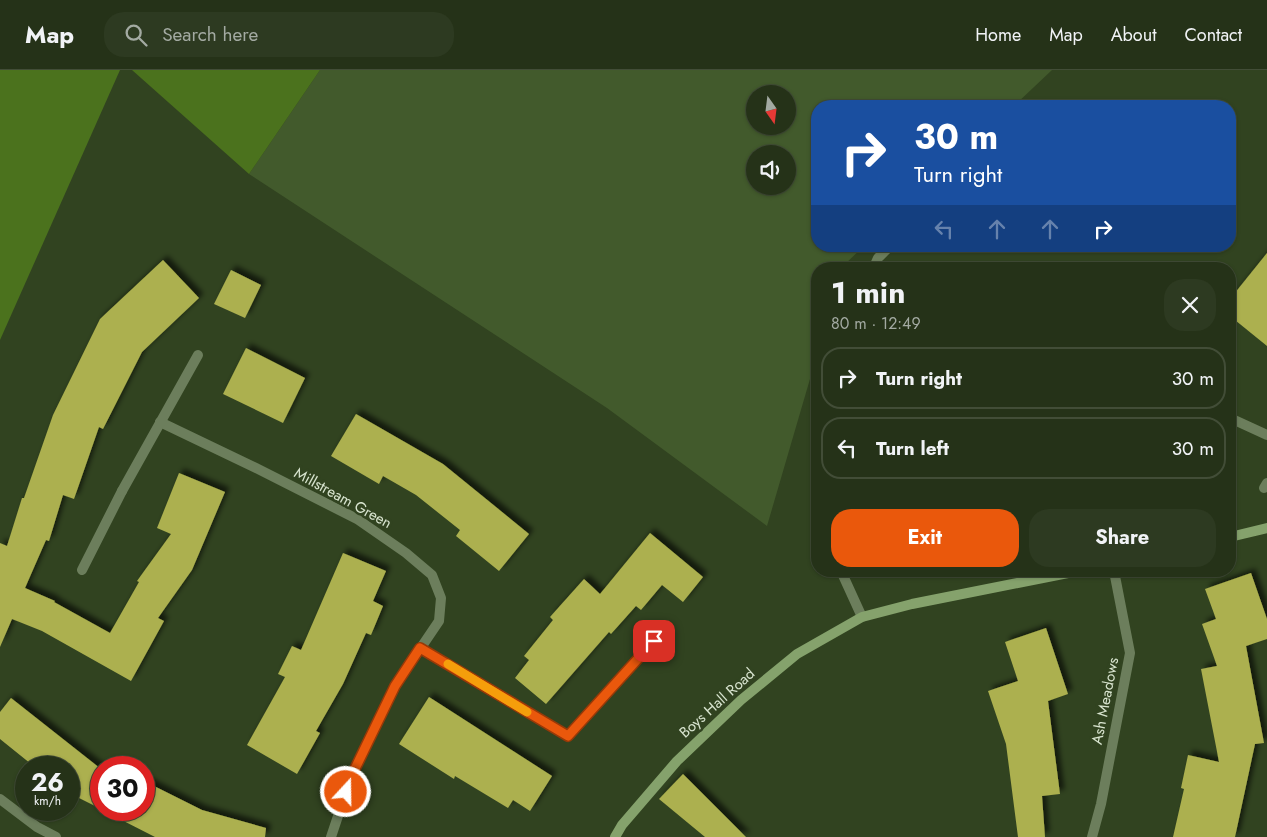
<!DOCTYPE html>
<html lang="en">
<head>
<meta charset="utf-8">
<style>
	:root { --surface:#253218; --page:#2d3a21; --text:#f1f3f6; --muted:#a3aaa2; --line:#424d37; --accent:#ea580c }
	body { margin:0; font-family:Jost,sans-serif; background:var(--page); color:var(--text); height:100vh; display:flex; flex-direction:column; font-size:19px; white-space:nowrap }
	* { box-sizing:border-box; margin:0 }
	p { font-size:16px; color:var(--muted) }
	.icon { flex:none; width:28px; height:28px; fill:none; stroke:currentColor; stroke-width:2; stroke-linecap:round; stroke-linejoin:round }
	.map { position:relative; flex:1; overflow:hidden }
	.sheet { position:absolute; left:811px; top:192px; width:425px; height:315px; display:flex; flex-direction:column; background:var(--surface); border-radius:20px; box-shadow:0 1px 4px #0004,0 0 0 1px var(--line) }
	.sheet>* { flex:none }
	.top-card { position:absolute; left:811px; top:30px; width:425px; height:152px; border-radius:20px; box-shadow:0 1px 4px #0004,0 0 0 1px var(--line); background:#1a4fa0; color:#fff; overflow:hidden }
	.needle { width:32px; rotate:166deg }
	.tools { position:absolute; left:746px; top:15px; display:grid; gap:10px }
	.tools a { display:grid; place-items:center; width:50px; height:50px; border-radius:50%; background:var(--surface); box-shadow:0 1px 4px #0004,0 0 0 1px var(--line); font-size:25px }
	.speed { position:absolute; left:15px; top:686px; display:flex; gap:10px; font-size:25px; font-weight:700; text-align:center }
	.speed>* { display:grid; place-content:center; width:65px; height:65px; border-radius:50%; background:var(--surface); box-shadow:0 1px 4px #0004,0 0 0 1px var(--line); line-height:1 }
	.speed small { font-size:12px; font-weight:400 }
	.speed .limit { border:8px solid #d22; background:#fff; color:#111 }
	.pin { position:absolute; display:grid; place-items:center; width:42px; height:42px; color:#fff; margin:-21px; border-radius:10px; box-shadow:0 2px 8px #0006 }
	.me { position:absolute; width:55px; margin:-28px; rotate:21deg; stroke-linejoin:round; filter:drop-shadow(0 0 4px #0008) }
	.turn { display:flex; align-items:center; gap:18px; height:105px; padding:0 20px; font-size:22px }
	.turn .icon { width:65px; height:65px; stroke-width:2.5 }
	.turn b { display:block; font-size:35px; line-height:42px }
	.lanes { display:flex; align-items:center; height:48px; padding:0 20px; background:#0003; justify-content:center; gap:25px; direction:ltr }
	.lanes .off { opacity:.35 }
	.round { display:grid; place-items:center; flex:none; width:52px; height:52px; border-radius:20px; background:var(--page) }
	.summary { display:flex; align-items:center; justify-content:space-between; height:85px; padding:0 20px }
	h1 { font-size:30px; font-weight:700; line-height:38px }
	.cta { display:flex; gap:10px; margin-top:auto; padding:10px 20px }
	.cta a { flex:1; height:58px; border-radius:20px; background:var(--accent); color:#fff; font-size:20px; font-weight:700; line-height:58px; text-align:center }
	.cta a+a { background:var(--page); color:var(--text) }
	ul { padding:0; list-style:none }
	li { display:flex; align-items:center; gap:15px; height:62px; margin:0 10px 8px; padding:0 10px; border:2px solid var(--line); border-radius:20px }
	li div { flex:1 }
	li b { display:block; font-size:19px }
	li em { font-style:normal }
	header { display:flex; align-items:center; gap:30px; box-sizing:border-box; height:70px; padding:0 25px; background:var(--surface); border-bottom:1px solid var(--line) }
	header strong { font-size:24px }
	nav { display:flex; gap:28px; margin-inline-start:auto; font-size:18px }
	.search { width:350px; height:45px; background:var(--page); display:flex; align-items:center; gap:12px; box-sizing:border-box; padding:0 18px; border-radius:20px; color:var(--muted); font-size:19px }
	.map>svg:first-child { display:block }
	.green { fill:#425a2c; fill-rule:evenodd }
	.forest { fill:#4b721d }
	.building { fill:#acb04f; filter:url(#shadow) }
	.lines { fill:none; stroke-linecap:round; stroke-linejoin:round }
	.lane { stroke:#6c7e5c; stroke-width:10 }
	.street { stroke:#6c7e5c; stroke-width:10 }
	.secondary { stroke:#85a26c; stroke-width:10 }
	.route-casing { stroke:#983908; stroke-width:12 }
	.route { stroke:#ea580c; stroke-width:9 }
	.slow { stroke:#f59e0b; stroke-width:9 }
	.labels { text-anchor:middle; stroke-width:5; stroke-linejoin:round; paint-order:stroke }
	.street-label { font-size:15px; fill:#d8e4cf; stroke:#314320 }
</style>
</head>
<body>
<header>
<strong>Map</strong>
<div class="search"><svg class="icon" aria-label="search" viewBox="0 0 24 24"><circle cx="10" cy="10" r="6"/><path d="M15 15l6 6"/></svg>Search here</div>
<nav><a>Home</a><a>Map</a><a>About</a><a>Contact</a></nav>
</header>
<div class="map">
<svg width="1267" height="767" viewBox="0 0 1267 767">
	<defs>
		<filter id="shadow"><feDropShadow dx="4.5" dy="-4.5" stdDeviation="2.5" flood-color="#0009"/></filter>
	</defs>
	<rect width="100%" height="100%" fill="#314320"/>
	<!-- green -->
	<path class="green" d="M 320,0 L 1052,0 L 1014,36 L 818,36 L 818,176 L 864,176 L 844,195 L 843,199 L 818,199 L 817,285 L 767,456 L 607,338 L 249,104 ZM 755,24 L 788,24 L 788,56 L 755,56 ZM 755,84 L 788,84 L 788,116 L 755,116 Z"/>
	<!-- forest -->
	<g class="forest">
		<polygon points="0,0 120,0 0,270"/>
		<polygon points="132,0 320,0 249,104"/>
	</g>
	<!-- building -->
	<g class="building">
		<polygon points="1267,183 1267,276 1230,246 1230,229"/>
		<polygon points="163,190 199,228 142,282 103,359 99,357 74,429 63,425 49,471 46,470 25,518 55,531 54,532 110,563 139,512 137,511 171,464 157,458 179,403 225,422 192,500 158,548 164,551 131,611 42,561 12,549 0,577 0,473 7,476 22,428 24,428 53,345 100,249"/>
		<polygon points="231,200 261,215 245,248 214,234"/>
		<polygon points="246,278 305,308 283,353 223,324"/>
		<polygon points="356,344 443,394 529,464 499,501 456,466 460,460 416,425 383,406 379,414 331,386"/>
		<polygon points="650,463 703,507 683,532 662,515 641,540 636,536 611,564 609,562 546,634 515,608 529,590 524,586 553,550 550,547 584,509 600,524"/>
		<polygon points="343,483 386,501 373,531 383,536 371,565 366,563 343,614 316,661 320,663 297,704 247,675 285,607 278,604 292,576 301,580"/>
		<polygon points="1251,503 1267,549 1267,569 1246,576 1264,673 1255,674 1235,767 1173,767 1184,719 1181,718 1188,685 1219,692 1201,599 1217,596 1202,554 1216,549 1205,519"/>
		<polygon points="1046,558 1068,624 1048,631 1060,724 1042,726 1045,767 1018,767 1006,674 988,621 1018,611 1005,572"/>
		<polygon points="429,627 552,706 530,741 513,730 508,738 455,706 454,709 399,674"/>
		<polygon points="11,628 101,699 101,739 69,723 69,698 36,698 0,669 0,642"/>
		<polygon points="683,704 746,767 705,767 659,729"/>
		<polygon points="144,711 202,740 266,758 265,767 155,767 102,740 144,740"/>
	</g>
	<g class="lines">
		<!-- lane -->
		<g class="lane">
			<polyline points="1031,36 1033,34"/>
			<polyline points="873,199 878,188 890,176"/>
			<polyline points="82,500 122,421"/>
			<polyline points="420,578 568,666 654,571"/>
			<polyline points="0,729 37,757 56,767"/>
		</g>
		<!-- street -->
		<g class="street">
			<polyline points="1230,348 1267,365"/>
			<polyline points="160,352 256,398 357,449 406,483 432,505 441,528 439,551 395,616 351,707 331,767"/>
			<polyline points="1264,418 1267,413"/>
			<polyline points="122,421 198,285"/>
			<polyline points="841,501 862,547"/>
			<polyline points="1092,767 1101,734 1130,583 1114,501"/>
		</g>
		<!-- secondary -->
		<g class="secondary">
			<polyline points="1230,467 1267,458"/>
			<polyline points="615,767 622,755 677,691 741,630 797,584 862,547 912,534 1078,501"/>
		</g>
	</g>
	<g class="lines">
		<!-- route casing -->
		<g class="route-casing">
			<polyline id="route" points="346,722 351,707 395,616 420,578 568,666 654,571"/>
		</g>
		<!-- route -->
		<use href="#route" class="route"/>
		<!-- slow -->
		<polyline class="slow" points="448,594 527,642"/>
	</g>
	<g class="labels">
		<!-- street labels -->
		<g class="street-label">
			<text transform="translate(343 428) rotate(29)" y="5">Millstream Green</text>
			<text transform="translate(1105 631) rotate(-79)" y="5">Ash Meadows</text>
			<text transform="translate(717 633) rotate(-42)" y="5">Boys Hall Road</text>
		</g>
	</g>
</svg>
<div class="tools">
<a><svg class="needle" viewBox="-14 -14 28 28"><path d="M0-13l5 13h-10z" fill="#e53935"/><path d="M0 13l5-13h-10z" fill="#a3aaa2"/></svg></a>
<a><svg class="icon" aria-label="sound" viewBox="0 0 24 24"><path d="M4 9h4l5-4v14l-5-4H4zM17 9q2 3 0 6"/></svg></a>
</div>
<div class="speed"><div>26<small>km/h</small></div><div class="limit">30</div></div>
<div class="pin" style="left:654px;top:571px;background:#d93025"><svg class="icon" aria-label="arrive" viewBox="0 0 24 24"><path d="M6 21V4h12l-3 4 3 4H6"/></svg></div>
<svg class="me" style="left:346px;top:722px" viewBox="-20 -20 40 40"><circle r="17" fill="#ea580c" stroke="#fff" stroke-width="3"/><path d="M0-11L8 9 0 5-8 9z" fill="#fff"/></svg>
<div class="top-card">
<div class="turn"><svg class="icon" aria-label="right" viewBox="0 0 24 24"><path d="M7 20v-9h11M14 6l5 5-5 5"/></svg><div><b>30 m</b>Turn right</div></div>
<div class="lanes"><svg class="icon off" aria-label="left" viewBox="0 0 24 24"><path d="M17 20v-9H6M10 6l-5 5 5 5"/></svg><svg class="icon off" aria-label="ahead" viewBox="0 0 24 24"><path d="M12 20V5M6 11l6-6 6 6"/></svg><svg class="icon off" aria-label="ahead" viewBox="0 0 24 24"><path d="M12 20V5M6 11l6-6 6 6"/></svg><svg class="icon" aria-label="right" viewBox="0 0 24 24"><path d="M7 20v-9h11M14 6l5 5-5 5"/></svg></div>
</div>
<section class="sheet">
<div class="summary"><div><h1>1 min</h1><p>80 m · 12:49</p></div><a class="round"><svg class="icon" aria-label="close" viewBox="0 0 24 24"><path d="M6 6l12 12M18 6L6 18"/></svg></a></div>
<ul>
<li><svg class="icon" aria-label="right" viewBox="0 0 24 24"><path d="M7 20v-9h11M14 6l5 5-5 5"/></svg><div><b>Turn right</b></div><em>30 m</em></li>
<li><svg class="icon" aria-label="left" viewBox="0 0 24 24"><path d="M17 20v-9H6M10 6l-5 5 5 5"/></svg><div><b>Turn left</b></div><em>30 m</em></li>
</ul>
<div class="cta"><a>Exit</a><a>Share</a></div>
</section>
</div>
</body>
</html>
